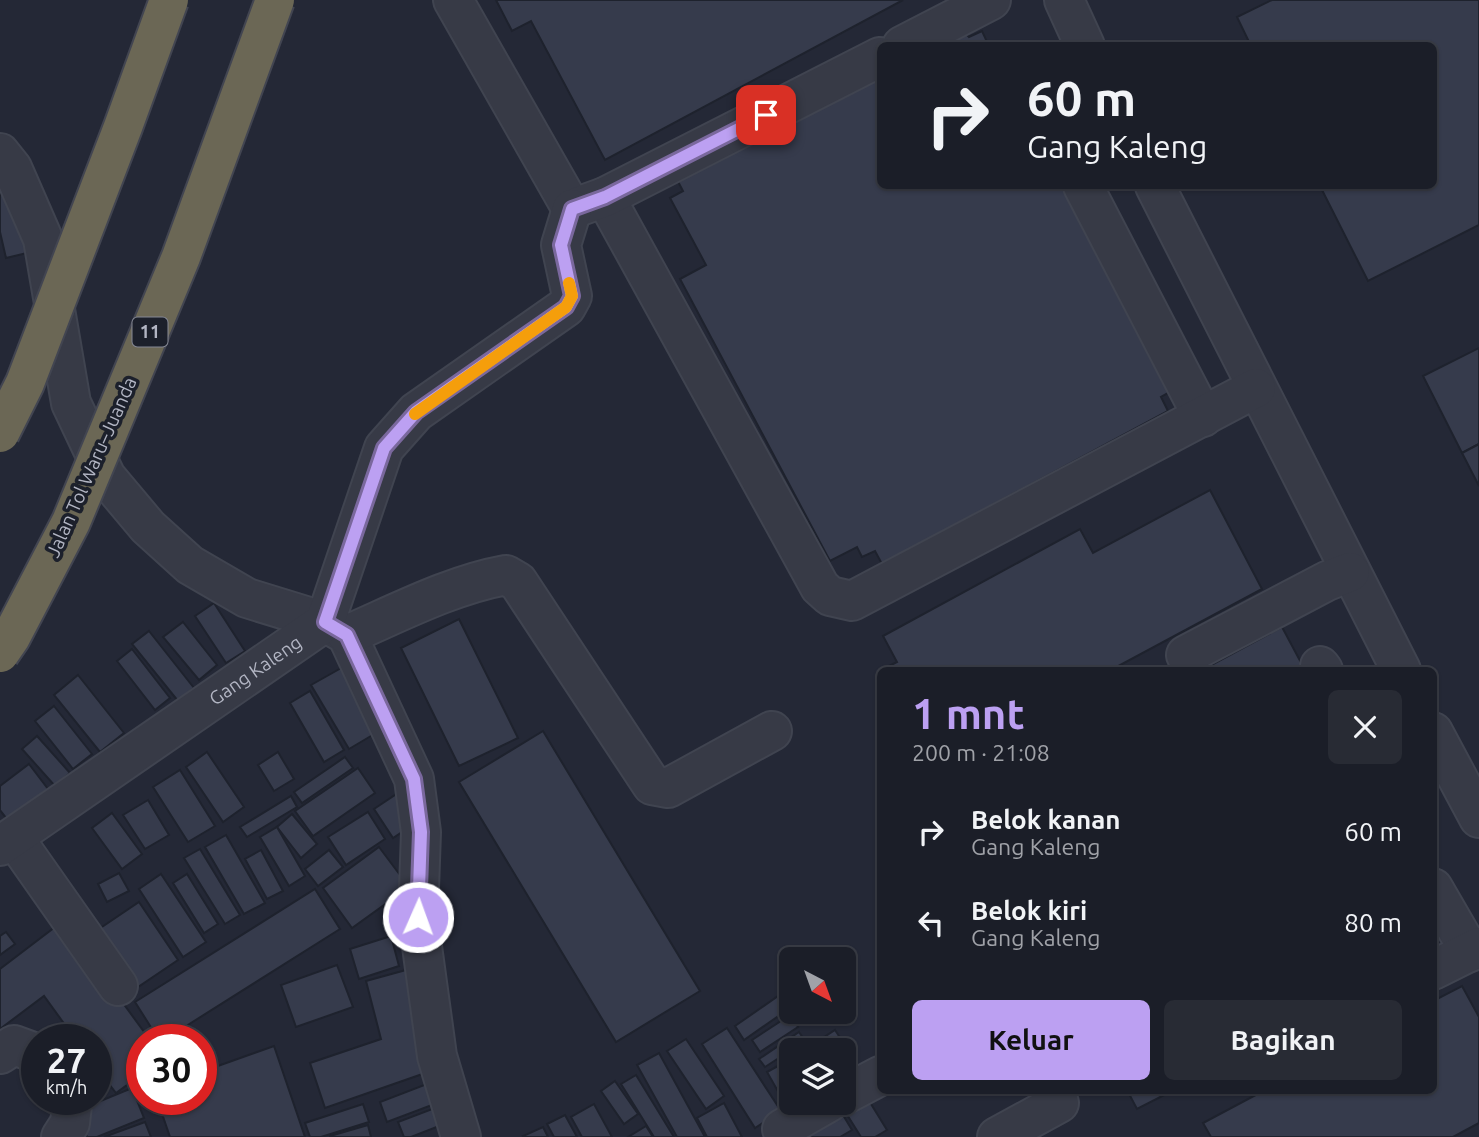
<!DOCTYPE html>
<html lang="id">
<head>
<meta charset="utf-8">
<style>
	:root { --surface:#1b1e28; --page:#282b34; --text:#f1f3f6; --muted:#a0a2a8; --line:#393c45; --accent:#bca0f2 }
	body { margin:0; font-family:Ubuntu,sans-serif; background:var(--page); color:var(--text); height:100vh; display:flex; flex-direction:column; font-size:26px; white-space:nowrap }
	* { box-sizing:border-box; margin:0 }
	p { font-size:23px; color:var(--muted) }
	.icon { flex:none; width:38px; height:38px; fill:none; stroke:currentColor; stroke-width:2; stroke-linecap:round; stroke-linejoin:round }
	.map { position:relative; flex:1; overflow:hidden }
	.panel { position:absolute; left:877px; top:667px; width:560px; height:427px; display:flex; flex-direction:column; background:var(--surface); border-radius:10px; box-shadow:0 2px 5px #0004,0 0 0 2px var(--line) }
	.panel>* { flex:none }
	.banner { position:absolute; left:877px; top:42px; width:560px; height:147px; border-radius:10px; box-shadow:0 2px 5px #0004,0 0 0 2px var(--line); background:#1b1e28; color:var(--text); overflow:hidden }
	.needle { width:46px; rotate:139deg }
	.fabs { position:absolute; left:779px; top:947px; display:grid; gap:14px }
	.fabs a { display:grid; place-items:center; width:77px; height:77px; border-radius:10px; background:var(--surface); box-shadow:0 2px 5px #0004,0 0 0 2px var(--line); font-size:35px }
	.speed { position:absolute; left:21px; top:1024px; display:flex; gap:14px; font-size:35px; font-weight:700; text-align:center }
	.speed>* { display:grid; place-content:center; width:91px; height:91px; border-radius:50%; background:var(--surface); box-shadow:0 2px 5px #0004,0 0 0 2px var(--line); line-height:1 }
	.speed small { font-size:18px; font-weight:400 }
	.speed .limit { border:10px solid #d22; background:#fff; color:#111 }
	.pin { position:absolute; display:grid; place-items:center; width:60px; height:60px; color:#fff; margin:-30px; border-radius:14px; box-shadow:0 4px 10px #0006 }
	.me { position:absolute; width:77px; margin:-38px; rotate:2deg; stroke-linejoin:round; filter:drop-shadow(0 0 5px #0008) }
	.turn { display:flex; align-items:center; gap:24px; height:147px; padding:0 35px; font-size:32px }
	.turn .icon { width:91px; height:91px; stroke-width:2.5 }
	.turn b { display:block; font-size:49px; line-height:60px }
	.round { display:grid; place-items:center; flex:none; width:74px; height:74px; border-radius:10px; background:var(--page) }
	.headline { display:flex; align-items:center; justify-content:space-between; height:119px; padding:0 35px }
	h1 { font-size:42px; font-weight:600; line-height:52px; color:var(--accent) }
	.primary-button { display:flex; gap:14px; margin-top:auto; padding:14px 35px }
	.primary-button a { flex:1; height:80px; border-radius:10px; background:var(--accent); color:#111; font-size:28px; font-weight:600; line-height:80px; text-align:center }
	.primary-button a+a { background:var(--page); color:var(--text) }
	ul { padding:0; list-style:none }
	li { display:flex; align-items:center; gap:21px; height:91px; padding:0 35px }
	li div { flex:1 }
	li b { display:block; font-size:26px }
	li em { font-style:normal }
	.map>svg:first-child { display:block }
	.building { fill:#363b4c; stroke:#1e222d; stroke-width:2 }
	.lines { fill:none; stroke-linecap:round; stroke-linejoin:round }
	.minor-casing { stroke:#404450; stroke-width:42 }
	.minor { stroke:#373a46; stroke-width:38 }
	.highway-bridge-casing { stroke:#424551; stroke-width:42; stroke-linecap:butt }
	.highway-bridge { stroke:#6b6755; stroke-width:38 }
	.route-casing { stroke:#7a689d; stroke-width:18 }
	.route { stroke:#bca0f2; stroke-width:12 }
	.slow { stroke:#f59e0b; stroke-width:12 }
	.labels { text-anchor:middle; stroke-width:7; stroke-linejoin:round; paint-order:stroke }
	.shield { fill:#1c202b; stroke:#858895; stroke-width:2 }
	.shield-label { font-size:18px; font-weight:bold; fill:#b2b5c3 }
	.street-label { font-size:19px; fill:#b2b5c3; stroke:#1c202b }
</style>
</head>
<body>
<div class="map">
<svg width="1479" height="1137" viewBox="0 0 1479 1137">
	<rect width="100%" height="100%" fill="#242836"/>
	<!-- building -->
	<g class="building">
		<polygon points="496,0 903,0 605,160 531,21 512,31"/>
		<polygon points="1272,0 1479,0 1479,225 1368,281 1320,186 1433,186 1433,46 1251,46 1237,17"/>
		<polygon points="961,28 969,37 982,31 989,46 925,46"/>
		<polygon points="880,67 880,186 1064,186 1173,390 1161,397 1168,411 882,564 875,551 862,557 857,547 830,561 680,279 706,265 670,198 683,191 671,168"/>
		<polygon points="12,190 27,253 6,258 0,232 0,193"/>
		<polygon points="1479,348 1479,444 1462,453 1423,376"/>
		<polygon points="1479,444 1479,486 1462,453"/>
		<polygon points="1210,490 1262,589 1111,670 889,670 887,667 897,662 883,636 1080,529 1093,553"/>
		<polygon points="214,603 245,651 226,663 195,616"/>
		<polygon points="459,619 518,738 459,766 401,648"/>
		<polygon points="183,622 217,665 199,680 163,637"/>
		<polygon points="1282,627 1305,670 1202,670"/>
		<polygon points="149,631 194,688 178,701 132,644"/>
		<polygon points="132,649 170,698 155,710 117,661"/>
		<polygon points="343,667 381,730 349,749 311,685"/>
		<polygon points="78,675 124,733 100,752 54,695"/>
		<polygon points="310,691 344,750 324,762 290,703"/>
		<polygon points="54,706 92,754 73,769 35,721"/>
		<polygon points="543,731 700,991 616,1042 459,782"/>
		<polygon points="37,736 70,773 55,786 22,749"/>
		<polygon points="207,752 244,807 223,822 186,767"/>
		<polygon points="278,752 294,779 274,791 258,765"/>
		<polygon points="345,757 353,768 302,803 294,792"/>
		<polygon points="29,764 48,789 7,819 0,810 0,786"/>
		<polygon points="358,768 375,793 313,836 295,811"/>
		<polygon points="180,770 215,826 188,842 153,787"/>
		<polygon points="398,793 417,822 393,838 374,809"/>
		<polygon points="291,796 297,807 247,837 240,827"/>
		<polygon points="148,800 169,835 145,849 123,815"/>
		<polygon points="368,812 385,839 346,865 328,837"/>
		<polygon points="112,813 142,854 122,869 92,828"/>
		<polygon points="292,814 317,844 301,858 277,827"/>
		<polygon points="277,827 305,876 289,886 260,837"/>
		<polygon points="226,835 265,903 244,914 205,847"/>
		<polygon points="379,847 409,887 352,928 323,888"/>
		<polygon points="200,849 240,915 225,924 184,858"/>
		<polygon points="261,850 283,891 267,899 245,859"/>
		<polygon points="329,850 343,867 318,886 305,869"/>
		<polygon points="119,873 129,891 107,902 98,884"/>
		<polygon points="161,874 206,942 183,957 139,889"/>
		<polygon points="187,874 218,924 204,933 173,883"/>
		<polygon points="315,889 340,929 164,1040 159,1040 135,1002"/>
		<polygon points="139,902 178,960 138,987 99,929"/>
		<polygon points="63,921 150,1040 142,1040 142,1074 116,1093 96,1067 96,1040 76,1040 44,996 0,1029 0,969"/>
		<polygon points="6,932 15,944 0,955 0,936"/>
		<polygon points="391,936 399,966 359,979 350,949"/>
		<polygon points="337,965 353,1007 296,1027 281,985"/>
		<polygon points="406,970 431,1071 325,1108 310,1063 381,1039 366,981"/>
		<polygon points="1462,986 1479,1017 1479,1123 1453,1137 1211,1137 1203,1123 1265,1090 1433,1090 1433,1001"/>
		<polygon points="781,994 790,1008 744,1040 735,1026"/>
		<polygon points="790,1015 798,1027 760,1052 752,1040"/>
		<polygon points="727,1028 781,1111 755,1128 702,1044"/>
		<polygon points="835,1030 862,1071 844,1084 844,1050 816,1050 812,1045"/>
		<polygon points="799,1032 805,1041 765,1067 759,1059"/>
		<polygon points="686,1039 724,1096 706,1109 667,1051"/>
		<polygon points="274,1046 305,1137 170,1137 157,1099 201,1099 201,1072"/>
		<polygon points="659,1053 705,1137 677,1137 637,1065"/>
		<polygon points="787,1061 791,1068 792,1116 767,1072"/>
		<polygon points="636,1075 674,1137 654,1137 621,1084"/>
		<polygon points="615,1081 638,1114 624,1124 601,1091"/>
		<polygon points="432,1082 440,1102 387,1122 380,1102"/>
		<polygon points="132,1088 144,1118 97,1137 87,1137 76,1111"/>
		<polygon points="1127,1090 1174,1090 1137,1109"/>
		<polygon points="863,1091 887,1130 875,1137 861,1137 841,1105"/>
		<polygon points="724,1103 742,1137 707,1137 697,1118"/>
		<polygon points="363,1104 369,1122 321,1137 310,1137 305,1123"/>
		<polygon points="594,1104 612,1137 582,1137 571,1117"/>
		<polygon points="837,1105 852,1130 840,1137 799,1137"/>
		<polygon points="440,1106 447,1123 411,1137 404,1137 398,1122"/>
		<polygon points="565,1115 577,1137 554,1137 547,1124"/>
		<polygon points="145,1122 151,1137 104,1137"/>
		<polygon points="368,1125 371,1137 330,1137 330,1136"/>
		<polygon points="646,1126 653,1137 628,1137"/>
		<polygon points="543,1127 548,1137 524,1137 523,1136"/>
	</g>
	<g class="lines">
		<!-- minor casing -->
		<g class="minor-casing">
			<g id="minor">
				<polyline points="453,0 572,209"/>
				<polyline points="1064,0 1085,46"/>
				<polyline points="902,46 991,0"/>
				<polyline points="0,153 12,168 43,239 71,403 106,477 148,527 190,565 247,598 325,622 347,635 414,779 421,832 418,917 437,1056 461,1137"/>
				<polyline points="1083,186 1203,417"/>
				<polyline points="1155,186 1401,670"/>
				<polyline points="605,197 820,587 830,596 852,601 1256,388"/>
				<polyline points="580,206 605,197 880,57"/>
				<path d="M 347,635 C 398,613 451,585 506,575 L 518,582 L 652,785 L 668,788 L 772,731"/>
				<polyline points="1186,655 1327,581 1350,572"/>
				<polyline points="1320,666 1323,670"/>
				<polyline points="1433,732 1479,818"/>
				<polyline points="14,838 118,986"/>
				<path id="s1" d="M 0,846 L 325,622 L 384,448 L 416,412 L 566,307 L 572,296 L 561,245 L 572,209"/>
				<polyline points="1433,888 1470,952"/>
				<polyline points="1433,970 1479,947"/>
				<polyline points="0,1054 14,1045 33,1052 37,1057"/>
				<polyline points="844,1095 880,1076"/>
				<polyline points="61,1137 70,1123 72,1105 68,1099"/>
				<polyline points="787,1137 782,1129 829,1102"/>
				<polyline points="997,1137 1059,1103"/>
			</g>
		</g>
		<!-- minor -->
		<use href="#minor" class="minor"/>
		<!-- highway-bridge casing -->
		<g class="highway-bridge-casing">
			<g id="highway-bridge">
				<polyline points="0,433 25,383 123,127 169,0"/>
				<polyline points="0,653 11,637 71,522 181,257 275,0"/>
			</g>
		</g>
		<!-- highway-bridge -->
		<use href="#highway-bridge" class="highway-bridge"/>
	</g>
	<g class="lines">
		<!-- route casing -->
		<g class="route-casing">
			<polyline id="route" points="418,917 421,832 414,779 347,635 325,622 384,448 416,412 566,307 572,296 561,245 572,209 605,197 766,115"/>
		</g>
		<!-- route -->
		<use href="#route" class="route"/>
		<!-- slow -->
		<polyline class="slow" points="415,414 566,307 572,296 569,283"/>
	</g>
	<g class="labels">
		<!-- shield labels -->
		<rect class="shield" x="132.5" y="317.5" width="35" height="29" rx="5"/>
		<g class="shield-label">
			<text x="150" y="338">11</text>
		</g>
		<!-- street labels -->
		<g class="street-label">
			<text transform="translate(91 467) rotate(-66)" y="7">Jalan Tol Waru–Juanda</text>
			<text dy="7" stroke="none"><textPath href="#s1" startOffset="310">Gang Kaleng</textPath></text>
		</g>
	</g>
</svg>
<div class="fabs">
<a><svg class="needle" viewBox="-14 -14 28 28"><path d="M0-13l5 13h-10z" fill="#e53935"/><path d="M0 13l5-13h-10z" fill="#a0a2a8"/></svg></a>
<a><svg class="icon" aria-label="layers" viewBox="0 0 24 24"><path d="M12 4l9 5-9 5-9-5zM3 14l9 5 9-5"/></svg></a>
</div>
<div class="speed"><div>27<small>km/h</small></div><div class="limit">30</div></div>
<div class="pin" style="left:766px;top:115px;background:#d93025"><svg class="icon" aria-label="arrive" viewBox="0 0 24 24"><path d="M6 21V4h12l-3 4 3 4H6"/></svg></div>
<svg class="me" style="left:418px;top:917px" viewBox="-20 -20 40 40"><circle r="17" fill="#bca0f2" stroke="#fff" stroke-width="3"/><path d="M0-11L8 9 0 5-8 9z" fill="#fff"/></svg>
<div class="banner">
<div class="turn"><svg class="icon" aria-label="right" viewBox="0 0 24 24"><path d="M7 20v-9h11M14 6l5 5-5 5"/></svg><div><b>60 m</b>Gang Kaleng</div></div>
</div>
<section class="panel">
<div class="headline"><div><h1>1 mnt</h1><p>200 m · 21:08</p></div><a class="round"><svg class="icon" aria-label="close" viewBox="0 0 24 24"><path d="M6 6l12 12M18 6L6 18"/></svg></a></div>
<ul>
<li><svg class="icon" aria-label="right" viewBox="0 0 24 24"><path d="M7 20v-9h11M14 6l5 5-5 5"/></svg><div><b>Belok kanan</b><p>Gang Kaleng</p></div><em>60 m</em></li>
<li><svg class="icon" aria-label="left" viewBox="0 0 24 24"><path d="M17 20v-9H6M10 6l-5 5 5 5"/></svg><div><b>Belok kiri</b><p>Gang Kaleng</p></div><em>80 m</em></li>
</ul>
<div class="primary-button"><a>Keluar</a><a>Bagikan</a></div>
</section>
</div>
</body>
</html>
